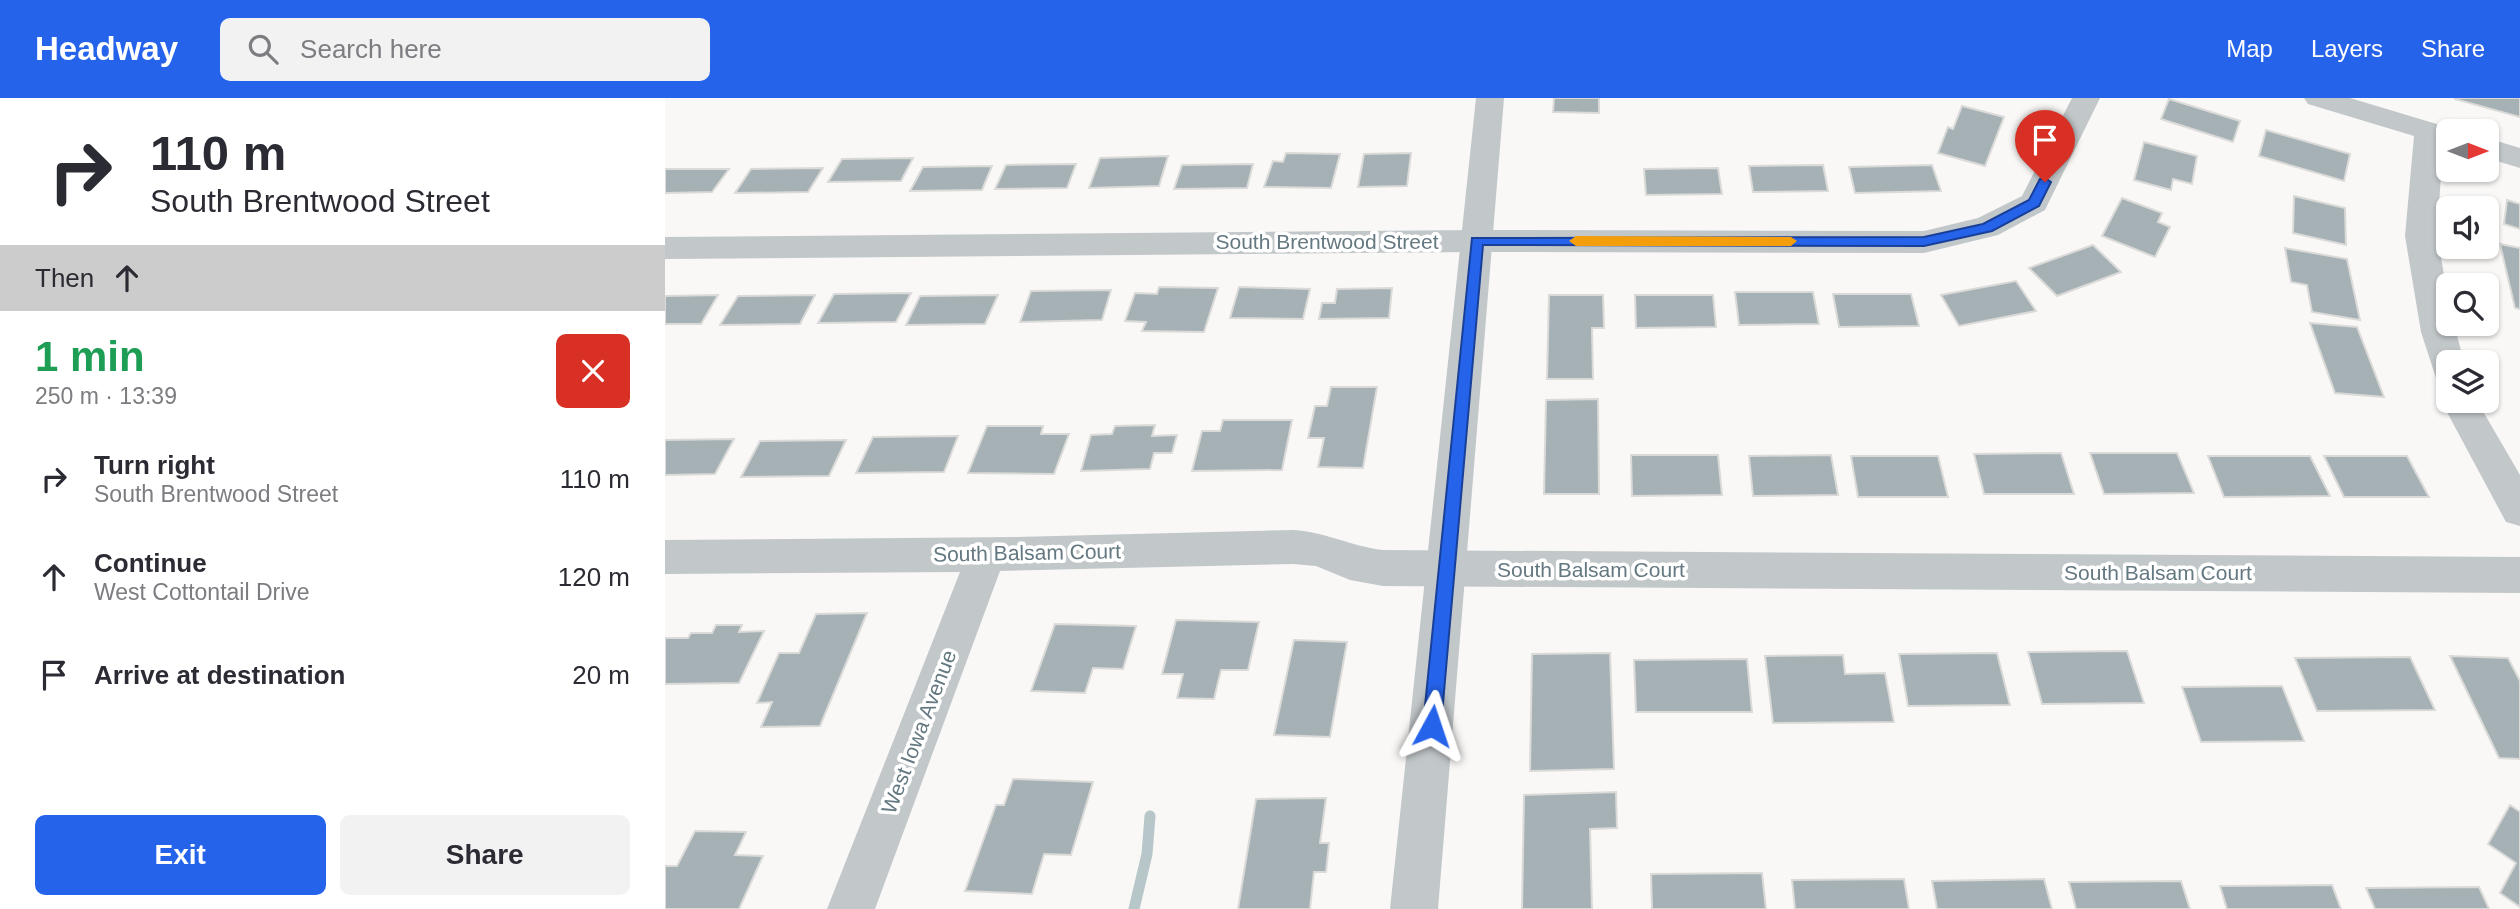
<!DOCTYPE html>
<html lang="en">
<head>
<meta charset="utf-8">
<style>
	:root { --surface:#fff; --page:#f2f2f3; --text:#2b2b33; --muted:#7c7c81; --accent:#2563eb }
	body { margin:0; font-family:Helvetica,sans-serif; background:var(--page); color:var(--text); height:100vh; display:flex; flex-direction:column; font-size:26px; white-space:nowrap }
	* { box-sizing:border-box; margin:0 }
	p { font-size:23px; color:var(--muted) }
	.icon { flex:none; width:38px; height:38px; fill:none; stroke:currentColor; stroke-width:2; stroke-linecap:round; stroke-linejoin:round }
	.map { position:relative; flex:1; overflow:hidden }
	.details { display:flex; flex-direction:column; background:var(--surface); width:665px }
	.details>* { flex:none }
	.banner { background:#fff; color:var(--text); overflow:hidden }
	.needle { width:46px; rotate:90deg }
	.controls { position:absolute; left:1771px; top:21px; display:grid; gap:14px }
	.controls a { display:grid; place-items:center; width:63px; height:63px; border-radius:10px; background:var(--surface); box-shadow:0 2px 5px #0004; font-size:35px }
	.pin { position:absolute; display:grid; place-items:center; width:60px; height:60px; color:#fff; margin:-72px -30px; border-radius:50% 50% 50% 0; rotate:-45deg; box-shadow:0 0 7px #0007 }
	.pin .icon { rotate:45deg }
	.me { position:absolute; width:77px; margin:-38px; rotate:5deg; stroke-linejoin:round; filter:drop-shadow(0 0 5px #0008) }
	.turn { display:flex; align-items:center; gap:24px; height:147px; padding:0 35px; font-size:32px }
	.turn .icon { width:91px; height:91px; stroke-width:2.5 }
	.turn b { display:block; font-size:49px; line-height:60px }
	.then { display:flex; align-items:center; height:66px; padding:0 35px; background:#0003; gap:14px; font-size:26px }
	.round { display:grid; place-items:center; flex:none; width:74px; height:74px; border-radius:10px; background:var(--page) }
	.head { display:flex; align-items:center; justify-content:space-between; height:119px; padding:0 35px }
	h1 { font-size:42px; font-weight:800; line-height:52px; color:#1e9e55 }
	.primary-button { display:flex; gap:14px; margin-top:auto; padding:14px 35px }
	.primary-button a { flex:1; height:80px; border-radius:10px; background:var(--accent); color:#fff; font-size:28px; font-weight:800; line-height:80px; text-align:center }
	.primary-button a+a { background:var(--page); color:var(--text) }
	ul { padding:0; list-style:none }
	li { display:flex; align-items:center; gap:21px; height:98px; padding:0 35px }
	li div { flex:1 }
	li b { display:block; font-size:26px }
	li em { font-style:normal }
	header { display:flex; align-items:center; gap:42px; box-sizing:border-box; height:98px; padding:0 35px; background:var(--accent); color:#fff }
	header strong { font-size:33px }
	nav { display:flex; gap:38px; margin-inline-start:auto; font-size:24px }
	.search { width:490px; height:63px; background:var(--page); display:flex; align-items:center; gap:18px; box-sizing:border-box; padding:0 24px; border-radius:10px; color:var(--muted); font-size:26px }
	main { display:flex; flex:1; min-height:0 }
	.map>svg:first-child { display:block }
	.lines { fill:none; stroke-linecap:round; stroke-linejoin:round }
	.stream { stroke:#b7c6c8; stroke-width:11 }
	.building { fill:#a6b1b5; stroke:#dadad8; stroke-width:2 }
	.minor { fill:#c2c7ca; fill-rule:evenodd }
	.tertiary { fill:#c2c7ca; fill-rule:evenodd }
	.route { fill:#2563eb; stroke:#184099; stroke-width:2 }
	.slow { fill:#f59e0b }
	.labels { text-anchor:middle; stroke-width:7; stroke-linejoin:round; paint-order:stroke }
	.street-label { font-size:21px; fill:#647881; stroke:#fff }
</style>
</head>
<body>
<header>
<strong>Headway</strong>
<div class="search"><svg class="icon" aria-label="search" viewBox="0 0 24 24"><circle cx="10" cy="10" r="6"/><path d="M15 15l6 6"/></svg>Search here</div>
<nav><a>Map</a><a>Layers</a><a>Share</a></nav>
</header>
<main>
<section class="details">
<div class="banner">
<div class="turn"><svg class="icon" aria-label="right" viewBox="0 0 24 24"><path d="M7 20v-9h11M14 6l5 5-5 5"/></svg><div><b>110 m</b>South Brentwood Street</div></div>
<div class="then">Then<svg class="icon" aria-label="ahead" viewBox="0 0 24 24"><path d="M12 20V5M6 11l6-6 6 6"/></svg></div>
</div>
<div class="head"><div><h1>1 min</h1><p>250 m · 13:39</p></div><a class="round" style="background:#d93025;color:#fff"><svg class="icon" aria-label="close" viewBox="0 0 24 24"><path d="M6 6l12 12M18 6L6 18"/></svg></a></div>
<ul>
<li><svg class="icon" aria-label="right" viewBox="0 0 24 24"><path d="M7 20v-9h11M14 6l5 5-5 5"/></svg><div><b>Turn right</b><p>South Brentwood Street</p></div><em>110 m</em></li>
<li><svg class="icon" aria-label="ahead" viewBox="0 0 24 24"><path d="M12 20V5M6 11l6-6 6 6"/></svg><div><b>Continue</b><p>West Cottontail Drive</p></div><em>120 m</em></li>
<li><svg class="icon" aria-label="arrive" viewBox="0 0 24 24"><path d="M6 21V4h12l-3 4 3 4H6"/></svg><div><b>Arrive at destination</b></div><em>20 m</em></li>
</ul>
<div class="primary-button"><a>Exit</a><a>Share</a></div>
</section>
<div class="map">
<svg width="1855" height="811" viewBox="0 0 1855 811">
	<rect width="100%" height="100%" fill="#f9f8f6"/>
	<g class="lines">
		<!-- stream -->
		<polyline class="stream" points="469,811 482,756 485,718"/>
	</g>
	<!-- building -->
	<g class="building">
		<polygon points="889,0 934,0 934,15 888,14"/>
		<polygon points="1855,0 1855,19 1790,1 1790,0"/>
		<polygon points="1504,1 1575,23 1568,44 1496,21"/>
		<polygon points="1297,8 1339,19 1320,68 1273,55 1283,29 1288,31"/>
		<polygon points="1601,32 1685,56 1679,83 1594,58"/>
		<polygon points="1479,44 1532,58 1527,86 1508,81 1506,92 1469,82"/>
		<polygon points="621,55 675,56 666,90 599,89 608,63 618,64"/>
		<polygon points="746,55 742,88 693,89 699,56"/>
		<polygon points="503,58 494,88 424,90 435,60"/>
		<polygon points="248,60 236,83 163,84 177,61"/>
		<polygon points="411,66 402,90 330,91 341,67"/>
		<polygon points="588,66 582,90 509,91 517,67"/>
		<polygon points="1158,67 1163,93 1088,94 1084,68"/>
		<polygon points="1267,67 1276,93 1190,95 1184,69"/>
		<polygon points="327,68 317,92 245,93 258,69"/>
		<polygon points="158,70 143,94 70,95 86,71"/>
		<polygon points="1053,70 1057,96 981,97 979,71"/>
		<polygon points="0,71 64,71 47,94 0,95"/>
		<polygon points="1629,98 1680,110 1681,147 1628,135"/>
		<polygon points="1457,100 1497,115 1493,124 1505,129 1490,159 1437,138"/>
		<polygon points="1842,102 1855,106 1855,131 1839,126"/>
		<polygon points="1835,146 1855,150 1855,211 1850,210"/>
		<polygon points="1428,147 1456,174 1392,198 1364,170"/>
		<polygon points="1620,150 1682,161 1695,222 1647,214 1642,187 1626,184"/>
		<polygon points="1351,183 1371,213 1294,228 1276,197"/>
		<polygon points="494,189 553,190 539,234 477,233 481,224 460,223 470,195 492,196"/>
		<polygon points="574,189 645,191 638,221 565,220"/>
		<polygon points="727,190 724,220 654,221 657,205 670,205 672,191"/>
		<polygon points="446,192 437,222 355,224 366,193"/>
		<polygon points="1070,194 1148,194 1154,226 1074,227"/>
		<polygon points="246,195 231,224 153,225 169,196"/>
		<polygon points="1168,196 1246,196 1254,228 1174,229"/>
		<polygon points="53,197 36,226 0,226 0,198"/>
		<polygon points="150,197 135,226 55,227 73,198"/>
		<polygon points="333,197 320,226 241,227 255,198"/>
		<polygon points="884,197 938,197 939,230 927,230 928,281 882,281"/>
		<polygon points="970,197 1048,197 1051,229 971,230"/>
		<polygon points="1645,225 1692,229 1719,299 1670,295"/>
		<polygon points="666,289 712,289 698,370 653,369 659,340 643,340 650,308 662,308"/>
		<polygon points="933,301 934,396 879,396 881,302"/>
		<polygon points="558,322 627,322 617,372 527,373 537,333 555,333"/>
		<polygon points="490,327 487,338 512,337 507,355 489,355 485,371 416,373 426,337 447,336 450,328"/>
		<polygon points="322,328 378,328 376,336 404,336 389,376 303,375"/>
		<polygon points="293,338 279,374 191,375 208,339"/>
		<polygon points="69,341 50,376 0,377 0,342"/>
		<polygon points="181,342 164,378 76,379 95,343"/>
		<polygon points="1396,355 1409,396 1319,396 1309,356"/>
		<polygon points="1425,355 1512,355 1529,395 1439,396"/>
		<polygon points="966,357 1053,357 1057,397 967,398"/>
		<polygon points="1166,357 1173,397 1088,398 1084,358"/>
		<polygon points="1186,358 1273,358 1283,399 1193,399"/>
		<polygon points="1543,358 1645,358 1665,398 1559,399"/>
		<polygon points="1659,358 1742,358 1764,399 1679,399"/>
		<polygon points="202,515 155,628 96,629 107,604 92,605 114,555 134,555 151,516"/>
		<polygon points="511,522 594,524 583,572 556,572 549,601 512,600 518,576 497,576"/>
		<polygon points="390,526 471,528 458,571 428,570 420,595 366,593"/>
		<polygon points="51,527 77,527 74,534 99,533 74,585 0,586 0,540 23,540 26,535 47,535"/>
		<polygon points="629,542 682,544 665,639 609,637"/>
		<polygon points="1462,553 1479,605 1377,606 1363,554"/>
		<polygon points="945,555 949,671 865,673 867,556"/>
		<polygon points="1332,555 1345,607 1243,608 1234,556"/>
		<polygon points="1178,557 1180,576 1220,575 1229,624 1108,625 1100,558"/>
		<polygon points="1785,558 1843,560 1855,583 1855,661 1834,660"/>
		<polygon points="1745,559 1770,612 1652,613 1630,560"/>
		<polygon points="1082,561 1087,614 971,614 969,562"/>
		<polygon points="1617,588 1639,643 1536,644 1517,589"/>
		<polygon points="348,681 428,684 406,757 379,756 367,796 300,793 331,707 339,707"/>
		<polygon points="951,694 952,730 925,731 927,811 857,811 859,697"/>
		<polygon points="661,700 655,745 664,745 661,774 649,774 645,811 573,811 591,701"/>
		<polygon points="1845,707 1855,714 1855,809 1835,795 1851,765 1823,746"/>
		<polygon points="30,733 81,734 70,757 98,758 74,811 0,811 0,768 12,768"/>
		<polygon points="1097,775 1101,811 987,811 986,776"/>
		<polygon points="1239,781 1244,811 1130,811 1127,782"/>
		<polygon points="1379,781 1387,811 1272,811 1267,783"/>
		<polygon points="1516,783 1525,811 1411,811 1404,784"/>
		<polygon points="1667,787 1676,811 1562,811 1555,788"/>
		<polygon points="1814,789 1824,811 1710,811 1701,790"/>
	</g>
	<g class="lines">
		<!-- minor -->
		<g class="minor">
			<polygon points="1407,0 1435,0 1380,112 1333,137 1259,155 811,154 0,161 0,139 811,132 1259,133 1313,120 1357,98"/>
			<polygon points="1639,0 1685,0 1795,33 1783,33 1783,47 1778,46 1772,138 1783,198 1783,226 1789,226 1799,264 1783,264 1783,283 1771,280 1756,234 1740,138 1749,38 1643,6"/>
			<polygon points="1822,40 1855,50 1855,70 1822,60"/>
			<polygon points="1783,292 1783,303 1812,303 1855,377 1855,428 1841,424 1776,303"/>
			<path d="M 628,432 C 662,434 684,448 718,452 L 1855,459 L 1855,495 L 718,488 L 685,482 L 651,468 L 628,466 L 335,473 L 210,811 L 162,811 L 295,474 L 0,476 L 0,442 L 351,439 Z"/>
		</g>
		<!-- tertiary -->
		<polygon class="tertiary" points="811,0 839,0 773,811 725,811"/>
	</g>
	<!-- route -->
	<polygon class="route" points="1380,80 1386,84 1374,108 1327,133 1259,148 818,147 776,628 774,634 767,637 761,634 758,628 807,140 1259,139 1318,126 1364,102 1375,81"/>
	<!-- slow -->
	<polygon class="slow" points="911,138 1126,139 1132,143 1126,148 911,148 904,143"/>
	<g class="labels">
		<!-- street labels -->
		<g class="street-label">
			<text x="662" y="151">South Brentwood Street</text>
			<text transform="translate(362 455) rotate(-1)" y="7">South Balsam Court</text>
			<text x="926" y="479">South Balsam Court</text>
			<text x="1493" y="482">South Balsam Court</text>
			<text transform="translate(254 634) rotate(-69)" y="7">West Iowa Avenue</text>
		</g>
	</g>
</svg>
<div class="controls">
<a><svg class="needle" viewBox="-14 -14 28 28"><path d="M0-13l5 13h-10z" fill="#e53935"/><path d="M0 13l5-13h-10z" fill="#7c7c81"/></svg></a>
<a><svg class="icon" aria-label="sound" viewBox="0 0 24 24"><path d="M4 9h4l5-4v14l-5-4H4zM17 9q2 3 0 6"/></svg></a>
<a><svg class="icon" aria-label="search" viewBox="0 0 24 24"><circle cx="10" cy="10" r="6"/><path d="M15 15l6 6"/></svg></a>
<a><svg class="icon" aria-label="layers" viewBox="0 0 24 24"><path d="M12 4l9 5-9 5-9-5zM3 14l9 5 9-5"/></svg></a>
</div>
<div class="pin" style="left:1380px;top:84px;background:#d93025"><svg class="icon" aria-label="arrive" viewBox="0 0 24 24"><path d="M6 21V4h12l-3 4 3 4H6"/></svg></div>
<svg class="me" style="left:767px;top:628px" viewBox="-20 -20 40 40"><path d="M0-17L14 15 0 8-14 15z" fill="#2563eb" stroke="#fff" stroke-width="4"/></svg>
</div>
</main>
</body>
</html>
